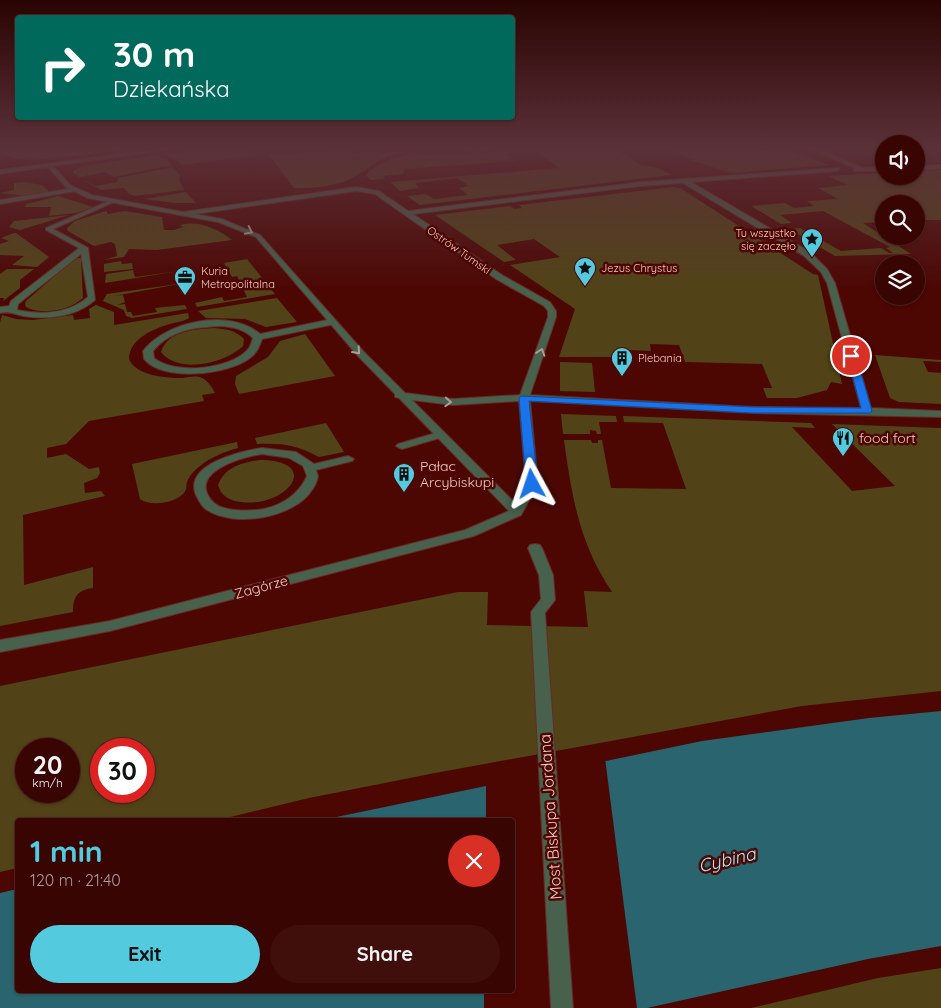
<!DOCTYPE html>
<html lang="en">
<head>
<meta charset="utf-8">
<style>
	:root { --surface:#390502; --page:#400f0c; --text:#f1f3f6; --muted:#ab9999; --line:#532624; --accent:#54cade }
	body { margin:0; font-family:Quicksand,sans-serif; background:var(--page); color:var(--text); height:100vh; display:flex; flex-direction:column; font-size:19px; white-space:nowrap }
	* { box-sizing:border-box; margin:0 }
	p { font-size:16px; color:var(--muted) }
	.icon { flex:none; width:28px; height:28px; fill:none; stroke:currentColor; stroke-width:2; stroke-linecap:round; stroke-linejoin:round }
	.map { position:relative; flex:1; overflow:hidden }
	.sheet { position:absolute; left:15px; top:818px; width:500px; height:175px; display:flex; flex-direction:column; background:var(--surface); border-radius:5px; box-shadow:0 1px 4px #0004,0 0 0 1px var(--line) }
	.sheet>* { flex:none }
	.banner { position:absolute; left:15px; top:15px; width:500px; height:105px; border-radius:5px; box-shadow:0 1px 4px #0004,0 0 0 1px var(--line); background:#00695c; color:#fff; overflow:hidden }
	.controls { position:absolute; left:875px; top:135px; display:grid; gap:10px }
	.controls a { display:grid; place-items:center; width:50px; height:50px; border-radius:50%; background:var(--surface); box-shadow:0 1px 4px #0004,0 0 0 1px var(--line); font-size:25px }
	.speed { position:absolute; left:15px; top:738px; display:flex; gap:10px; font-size:25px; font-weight:700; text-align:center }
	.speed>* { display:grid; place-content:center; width:65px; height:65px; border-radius:50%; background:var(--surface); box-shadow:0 1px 4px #0004,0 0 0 1px var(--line); line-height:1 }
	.speed small { font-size:12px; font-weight:400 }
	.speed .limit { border:8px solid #d22; background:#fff; color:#111 }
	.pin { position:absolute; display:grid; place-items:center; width:42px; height:42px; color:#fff; margin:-21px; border:2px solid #fff; border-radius:50%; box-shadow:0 1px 5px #0007 }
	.me { position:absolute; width:55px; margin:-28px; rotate:355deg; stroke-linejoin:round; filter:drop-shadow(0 0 4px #0008) }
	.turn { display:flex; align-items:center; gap:18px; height:105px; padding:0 15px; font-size:22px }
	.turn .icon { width:65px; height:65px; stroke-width:2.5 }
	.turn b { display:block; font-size:35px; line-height:42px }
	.round { display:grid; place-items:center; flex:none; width:52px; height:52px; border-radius:26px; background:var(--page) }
	.summary { display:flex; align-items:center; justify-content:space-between; height:85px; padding:0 15px }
	h1 { font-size:30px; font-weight:700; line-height:38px; color:var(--accent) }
	.cta { display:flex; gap:10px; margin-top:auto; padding:10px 15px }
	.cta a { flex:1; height:58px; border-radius:30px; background:var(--accent); color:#111; font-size:20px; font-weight:700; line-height:58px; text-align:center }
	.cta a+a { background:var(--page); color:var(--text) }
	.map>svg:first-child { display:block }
	.green { fill:#514317; fill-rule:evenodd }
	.water { fill:#2a646e }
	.pier { fill:#4c0703 }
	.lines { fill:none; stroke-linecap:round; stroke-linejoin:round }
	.lane-casing { stroke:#6a2a25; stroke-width:2 }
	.street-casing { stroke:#6a2a25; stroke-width:2 }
	.lane { fill:#47614c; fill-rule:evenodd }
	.street { fill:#47614c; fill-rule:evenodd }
	.oneway { stroke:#ae9f92 }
	.route { fill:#1a73e8; stroke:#114b97 }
	.labels { text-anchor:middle; stroke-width:5; stroke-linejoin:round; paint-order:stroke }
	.far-poi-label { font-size:11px; fill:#f3c8c1; stroke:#4c0703; text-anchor:start }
	.far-street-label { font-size:11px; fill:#f3c8c1; stroke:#4c0703 }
	.poi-label { font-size:14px; fill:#f3c8c1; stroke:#4c0703; text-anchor:start }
	.street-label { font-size:14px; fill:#f3c8c1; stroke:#4c0703 }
	.near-street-label { font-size:16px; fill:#f3c8c1; stroke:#4c0703 }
	.near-water-label { font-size:18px; font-style:italic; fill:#9eeefc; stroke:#4c0703 }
</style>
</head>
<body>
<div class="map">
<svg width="941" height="1008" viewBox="0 0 941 1008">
	<rect width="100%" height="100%" fill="#4c0703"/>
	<!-- green -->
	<g class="green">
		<polygon points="0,148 150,148 34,160 18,159 0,153"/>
		<polygon points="216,148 242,148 251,156 182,165 165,154"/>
		<path d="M 481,148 L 485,153 L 500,152 L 497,148 L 613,148 L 641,165 L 658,168 L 672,175 L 420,205 L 407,196 L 426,194 L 434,199 L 468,195 L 459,188 L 469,186 L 457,178 L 415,183 L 419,188 L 400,191 L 390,182 L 559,168 L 537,151 L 507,153 L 515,161 L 405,169 L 403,174 L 383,176 L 385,179 L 370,180 L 366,175 C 392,148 437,155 471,154 L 469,149 Z"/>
		<polygon points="668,148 781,148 829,165 731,173 693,161 696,159 691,159"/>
		<path d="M 352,150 L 353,153 L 410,152 C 380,154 375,166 352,178 C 335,187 313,188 294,188 L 269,155 Z"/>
		<polygon points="156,155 168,160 172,166 151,169 124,175 114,177 105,172 80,177 73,173 73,171 83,166"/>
		<polygon points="173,167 180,175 179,180 184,190 135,196 129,194 124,188 101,190 82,179 96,186 117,182 118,178"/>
		<polygon points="941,170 941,220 916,220 916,204 884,204 884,222 863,223 911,254 835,256 789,229 800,228 841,251 881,248 889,253 893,253 886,248 890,247 823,211 780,215 792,223 781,224 751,206 785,203 794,208 814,206 807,201 838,199 818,188 848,185 828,176 884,173 884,176 916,176 916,171"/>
		<polygon points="24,182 42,185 50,192 27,196 0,193 14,190 14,183"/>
		<polygon points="673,187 680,188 813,274 818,275 842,384 831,382 827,390 797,398 767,398 763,388 772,388 762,364 685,362 679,345 650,344 651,351 628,350 629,357 559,357 575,309 510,265 560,257 534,239 497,245 516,260 504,262 435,215 510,206 514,209 522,208 519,205"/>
		<polygon points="186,192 196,203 174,203 144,199"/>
		<polygon points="58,196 93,207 76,213 49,216 51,207 24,207 27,204"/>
		<path d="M 106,211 L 108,214 L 125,211 L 162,217 L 164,230 L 174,230 L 183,227 L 180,225 C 198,220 218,229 232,240 L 157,250 L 129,249 L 124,257 L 104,260 L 117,256 L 115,244 L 111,242 L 94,246 L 68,231 L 67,228 L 75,221 Z"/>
		<polygon points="69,215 20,230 9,227 14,221"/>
		<polygon points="14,233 16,233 49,257 37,267 12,265 24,256 0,255 0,244 9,241 1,238"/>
		<path d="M 75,258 L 81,258 L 83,298 C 70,310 42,316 26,307 L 25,304 L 26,301 Z"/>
		<polygon points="247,259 275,294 197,307 195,303 222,297 224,301 247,297 237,276 232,277 224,263"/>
		<polygon points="121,261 122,264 132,263 133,269 104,272 104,264"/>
		<polygon points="7,269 34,269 20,280 20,288 3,301 4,298 0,298 0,274"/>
		<polygon points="133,270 135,277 179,271 105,283 106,274"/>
		<polygon points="185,283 114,296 123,295 125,302 117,305 125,304 127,312 131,312 133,316 157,312 155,308 185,305 187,309 132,318 126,316 124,310 103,301 107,294"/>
		<polygon points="277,298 297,322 266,327 245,319 206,318 198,311"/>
		<path d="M 96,305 L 114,312 L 114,325 L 188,313 L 189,318 C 183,322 176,322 170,324 C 153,329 129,339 129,359 C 136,376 166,378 183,378 C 188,377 197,375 202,378 C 208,381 212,387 215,393 L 202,395 L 204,401 L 89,421 L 66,444 L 47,448 L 47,458 L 66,454 L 89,469 L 99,467 L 100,473 L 97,478 L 84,483 L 85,493 L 101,491 L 105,496 L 23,515 L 24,585 L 93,567 L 93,588 C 77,590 73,597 73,612 L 0,626 L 0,323 L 2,315 L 16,319 L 33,320 L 73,315 L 74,320 L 90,318 L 89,309 Z"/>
		<path d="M 214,328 C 226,329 235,330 244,339 L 243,346 C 225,363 179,375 161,352 C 167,331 196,329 214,328 Z"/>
		<polygon points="305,334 335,376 239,394 235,384 236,376 268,357 280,341"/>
		<polygon points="875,355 941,360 941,362 923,361 928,372 941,373 941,404 899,402 890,398"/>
		<polygon points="560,362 592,363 595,392 560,391"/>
		<polygon points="561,414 616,416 617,422 599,422 601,434 597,434 596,431 590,430 590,434 563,434"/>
		<path d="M 623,416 L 811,423 L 815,428 L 792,427 L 852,491 L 895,486 L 832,424 L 941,428 L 941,691 L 802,706 L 435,773 L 309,798 L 218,820 L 18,820 L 17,868 L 0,872 L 0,686 L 458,592 L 488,592 L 487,625 L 588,627 L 584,591 L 612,592 C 579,543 572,497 564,440 L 591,440 L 592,443 L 598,443 L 598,440 L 602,440 L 611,488 L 686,489 L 663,423 L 624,422 ZM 26,749 L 69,749 L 69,791 L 26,791 ZM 101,749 L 144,749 L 144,791 L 101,791 Z"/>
		<path d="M 326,423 L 344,452 L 319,457 C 296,445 283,443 257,444 L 255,438 Z"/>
		<path d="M 237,442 L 238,448 C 224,452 211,457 200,466 C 195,470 189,476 187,482 C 186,486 187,489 184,493 C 175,503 151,507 140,499 L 132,464 Z"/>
		<path d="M 259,460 C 324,460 287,508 241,502 C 230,501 221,496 218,485 C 225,467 241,463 259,460 Z"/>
		<polygon points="941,968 941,1008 751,1008 878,978"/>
	</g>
	<!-- water -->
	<polygon class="water" points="941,711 941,946 868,959 647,1008 0,1008 0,893 17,889 18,990 512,990 512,820 322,820 702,741 869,718"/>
	<!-- pier -->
	<polygon class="pier" points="605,758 637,1008 484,1008 484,990 512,990 512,820 486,820 486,782"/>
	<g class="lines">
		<!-- lane casing -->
		<g class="lane-casing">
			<g id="lane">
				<polygon points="809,148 816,148 863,168 884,167 884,171 853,171 855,168"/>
				<polygon points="941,165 941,169 916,170 916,166"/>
				<polygon points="74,188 76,191 0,204 0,200"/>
				<path d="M 109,201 L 114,202 L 53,229 L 88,248 L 95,300 C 75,317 49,320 23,316 C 14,314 9,311 0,313 L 0,307 L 9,306 L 11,301 L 79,248 L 46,230 L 46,228 ZM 81,254 L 88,297 C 68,314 41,315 17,310 L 18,304 Z"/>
				<path d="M 332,319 L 335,320 L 335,324 L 262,339 C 259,347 257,353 250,358 C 228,375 163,382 144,359 L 143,351 C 166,321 230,308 260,334 ZM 221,326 C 233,327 244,329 253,338 C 252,341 251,345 249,348 C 232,370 174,375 154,358 L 153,351 C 170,330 195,327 221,326 Z"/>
				<polygon points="439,432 445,435 443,437 402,449 396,446 398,444"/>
				<path d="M 262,448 L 296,452 L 314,464 L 348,456 L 354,459 L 352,461 L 316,470 L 318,476 C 317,481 315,486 312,490 C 294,518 235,528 207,510 C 201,506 199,501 196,495 C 183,464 242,451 262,448 ZM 262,454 L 289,458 L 303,466 L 307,476 C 294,504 265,513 236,510 C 228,509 218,508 212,501 C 187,472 243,457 262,454 Z"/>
			</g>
		</g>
		<!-- street casing -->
		<g class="street-casing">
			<g id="street">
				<path d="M 164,148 L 179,148 L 53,166 L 70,185 L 92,195 L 183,212 L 356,187 L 379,191 L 408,211 L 641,182 L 840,168 L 838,171 L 691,182 L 810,252 L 827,269 L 835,283 L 871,408 L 941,411 L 941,417 L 753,413 L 530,401 L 538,484 L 521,515 L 474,536 L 110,631 L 0,652 L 0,640 L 110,621 L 465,530 L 509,511 L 399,398 L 395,397 L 395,394 L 358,356 L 256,237 L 218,222 L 88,198 L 66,187 L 48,167 L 0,174 L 0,170 ZM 683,183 L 804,256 L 821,272 L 827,283 L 861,408 L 753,407 L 530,395 L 556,317 L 556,311 L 550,302 L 502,275 L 413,214 L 641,186 ZM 356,191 L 375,194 L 496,279 L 544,306 L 548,311 L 548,317 L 520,395 L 453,399 L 405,393 L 364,352 L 260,235 L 222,219 L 195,214 ZM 412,400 L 453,405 L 519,401 L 526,484 L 515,503 Z"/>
				<polygon points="535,544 540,545 542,548 553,575 555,600 545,613 573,1008 551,1008 531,612 541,599 539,575 528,548 530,545"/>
			</g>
		</g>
		<!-- lane -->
		<use href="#lane" class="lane"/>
		<!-- street -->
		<use href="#street" class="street"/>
	</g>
	<!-- one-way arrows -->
	<defs><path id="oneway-chevron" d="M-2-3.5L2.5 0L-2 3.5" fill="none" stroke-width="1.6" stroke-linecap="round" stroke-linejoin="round" transform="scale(1.25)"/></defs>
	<g class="oneway">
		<use href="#oneway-chevron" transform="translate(249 231) rotate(26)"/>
		<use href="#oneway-chevron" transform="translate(357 351) rotate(48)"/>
		<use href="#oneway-chevron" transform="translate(541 352) rotate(-72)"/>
		<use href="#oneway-chevron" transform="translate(448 402) rotate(3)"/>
	</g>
	<!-- sky -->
	<linearGradient id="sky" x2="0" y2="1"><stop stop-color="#2a0402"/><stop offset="0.51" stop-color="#5b3139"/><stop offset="1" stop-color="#5b3139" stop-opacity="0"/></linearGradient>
	<rect width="941" height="289" fill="url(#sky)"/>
	<!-- route -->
	<polygon class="route" points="848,354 856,356 872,411 870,413 753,413 529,401 538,484 532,488 526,484 519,398 521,396 753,407 861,408 847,356"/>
	<!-- icons -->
	<defs>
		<g id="sight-pin" transform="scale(1.125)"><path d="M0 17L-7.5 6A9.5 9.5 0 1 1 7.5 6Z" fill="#54cade" stroke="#4c0703"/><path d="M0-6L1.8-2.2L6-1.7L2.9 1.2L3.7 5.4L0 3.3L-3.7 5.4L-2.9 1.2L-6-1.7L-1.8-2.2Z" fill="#111"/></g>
		<g id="office-pin" transform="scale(1.125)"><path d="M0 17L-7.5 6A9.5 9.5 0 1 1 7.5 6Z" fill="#54cade" stroke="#4c0703"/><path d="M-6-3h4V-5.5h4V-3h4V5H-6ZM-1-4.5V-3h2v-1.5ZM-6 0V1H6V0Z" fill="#111"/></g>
		<g id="building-pin" transform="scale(1.125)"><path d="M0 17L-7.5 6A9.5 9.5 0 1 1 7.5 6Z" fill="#54cade" stroke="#4c0703"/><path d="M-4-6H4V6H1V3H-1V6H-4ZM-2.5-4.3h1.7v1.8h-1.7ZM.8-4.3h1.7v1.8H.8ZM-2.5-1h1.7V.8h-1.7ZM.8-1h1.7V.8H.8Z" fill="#111"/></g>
		<g id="restaurant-pin" transform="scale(1.125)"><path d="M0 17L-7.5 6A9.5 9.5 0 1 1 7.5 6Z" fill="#54cade" stroke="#4c0703"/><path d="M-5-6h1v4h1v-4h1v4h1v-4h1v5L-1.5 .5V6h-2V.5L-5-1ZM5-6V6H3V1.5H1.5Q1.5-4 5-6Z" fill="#111"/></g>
	</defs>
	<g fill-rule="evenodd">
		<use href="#sight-pin" x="812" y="239"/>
		<use href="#sight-pin" x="585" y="268"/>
		<use href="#office-pin" x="185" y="277"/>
		<use href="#building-pin" x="622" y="358"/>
		<use href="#restaurant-pin" x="843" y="438"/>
		<use href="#building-pin" x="404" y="474"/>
	</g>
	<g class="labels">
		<!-- far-poi labels -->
		<g class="far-poi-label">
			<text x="796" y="237" text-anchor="end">Tu wszystko<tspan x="796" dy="13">się zaczęło</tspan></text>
			<text x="601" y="272">Jezus Chrystus</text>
			<text x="201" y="275">Kuria<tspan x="201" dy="13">Metropolitalna</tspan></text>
			<text x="638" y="362">Plebania</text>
		</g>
		<!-- far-street labels -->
		<g class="far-street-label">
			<text transform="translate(459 250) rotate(35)" y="4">Ostrów Tumski</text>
		</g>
		<!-- poi labels -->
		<g class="poi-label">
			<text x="859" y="443">food fort</text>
			<text x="420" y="471">Pałac<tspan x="420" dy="16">Arcybiskupi</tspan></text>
		</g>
		<!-- street labels -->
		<g class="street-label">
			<text transform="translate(261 587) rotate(-15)" y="5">Zagórze</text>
		</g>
		<!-- near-street labels -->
		<g class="near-street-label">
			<text transform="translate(550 817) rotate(-94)" y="6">Most Biskupa Jordana</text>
		</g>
		<!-- near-water labels -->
		<g class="near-water-label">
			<text transform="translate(727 860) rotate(-13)" y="6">Cybina</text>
		</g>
	</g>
</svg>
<div class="controls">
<a><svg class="icon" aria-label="sound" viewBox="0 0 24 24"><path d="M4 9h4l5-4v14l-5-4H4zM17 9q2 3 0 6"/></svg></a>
<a><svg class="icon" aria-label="search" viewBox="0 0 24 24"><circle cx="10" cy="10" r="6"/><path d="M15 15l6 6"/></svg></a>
<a><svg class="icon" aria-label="layers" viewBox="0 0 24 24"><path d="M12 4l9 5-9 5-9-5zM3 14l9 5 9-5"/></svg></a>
</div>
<div class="speed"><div>20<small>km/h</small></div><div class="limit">30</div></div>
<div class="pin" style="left:851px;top:356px;background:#d93025"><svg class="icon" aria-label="arrive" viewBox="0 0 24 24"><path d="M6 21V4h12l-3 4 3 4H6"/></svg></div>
<svg class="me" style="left:532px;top:484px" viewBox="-20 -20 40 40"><path d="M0-17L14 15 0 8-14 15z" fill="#1a73e8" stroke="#fff" stroke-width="4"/></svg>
<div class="banner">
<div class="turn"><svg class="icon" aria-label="right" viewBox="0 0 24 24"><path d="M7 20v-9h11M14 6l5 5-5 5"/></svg><div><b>30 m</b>Dziekańska</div></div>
</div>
<section class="sheet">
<div class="summary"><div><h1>1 min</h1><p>120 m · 21:40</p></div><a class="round" style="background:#d93025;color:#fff"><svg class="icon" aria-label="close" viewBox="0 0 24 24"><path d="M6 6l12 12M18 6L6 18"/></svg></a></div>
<div class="cta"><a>Exit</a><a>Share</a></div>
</section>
</div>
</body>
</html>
